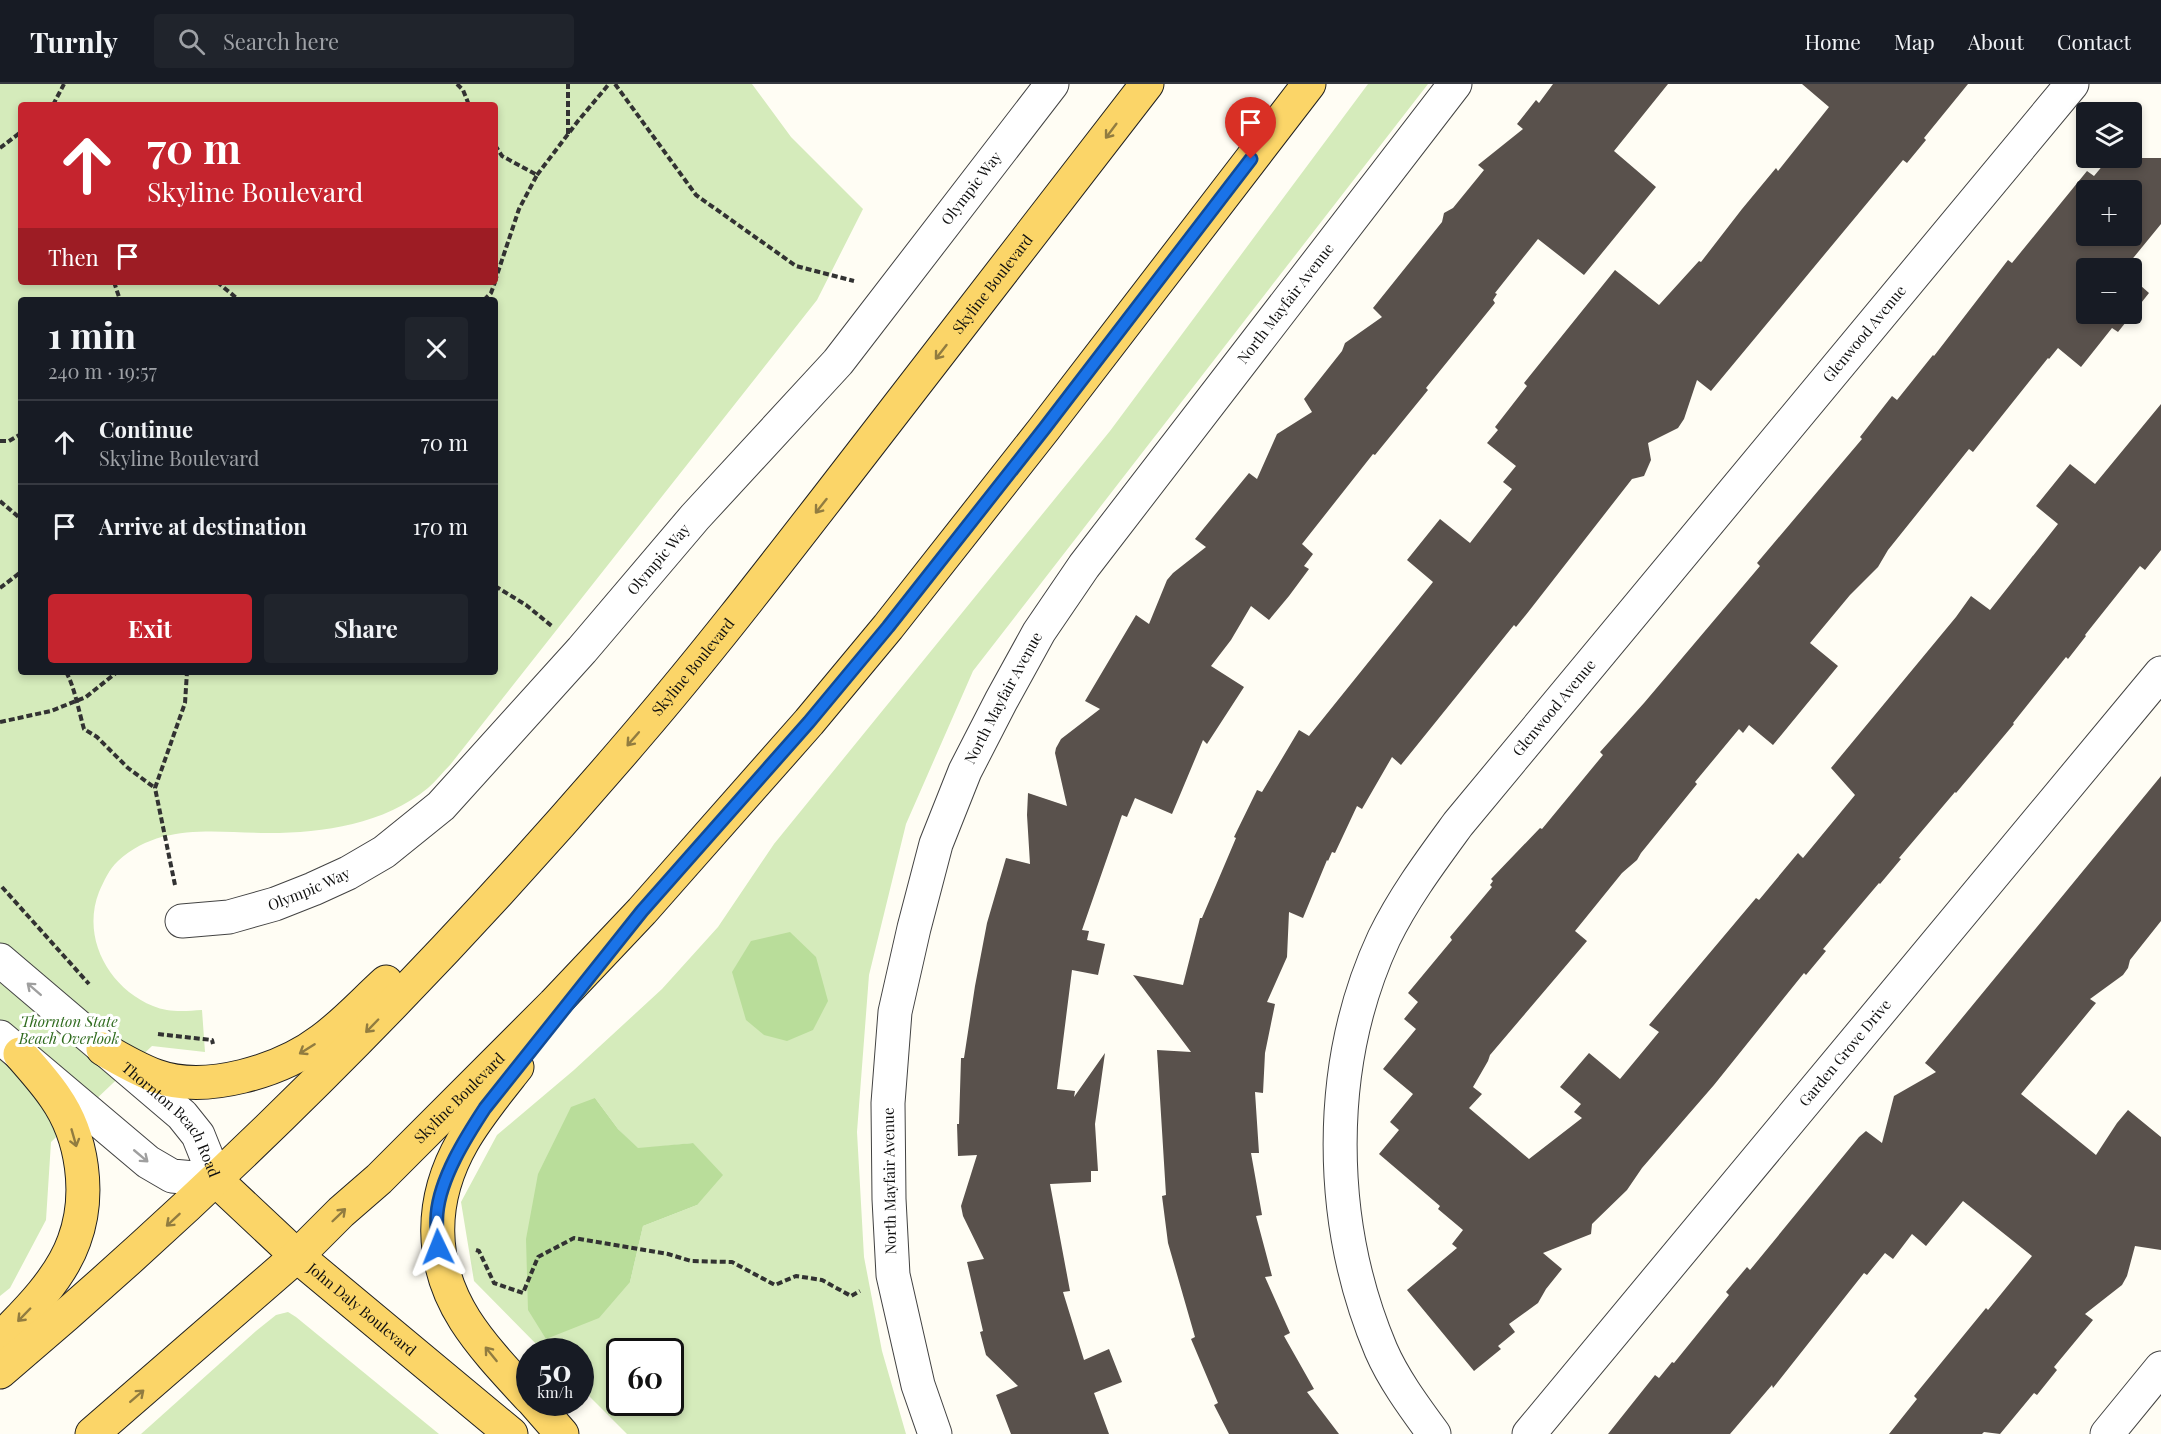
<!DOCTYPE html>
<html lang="en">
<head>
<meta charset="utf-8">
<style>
	:root { --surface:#171b24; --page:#20242c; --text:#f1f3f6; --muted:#9ea1a6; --line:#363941; --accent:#c5242e }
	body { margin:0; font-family:"Playfair Display",serif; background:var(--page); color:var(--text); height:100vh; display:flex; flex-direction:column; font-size:22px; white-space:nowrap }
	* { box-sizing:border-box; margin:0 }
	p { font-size:20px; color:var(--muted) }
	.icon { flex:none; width:33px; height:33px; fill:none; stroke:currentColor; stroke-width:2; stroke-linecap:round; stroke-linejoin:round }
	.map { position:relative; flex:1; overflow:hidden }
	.drawer { position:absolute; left:18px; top:213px; width:480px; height:378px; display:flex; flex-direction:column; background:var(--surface); border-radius:6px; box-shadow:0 3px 9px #0003 }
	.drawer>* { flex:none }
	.hud { position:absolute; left:18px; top:18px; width:480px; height:183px; border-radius:6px; box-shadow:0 3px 9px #0003; background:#c5242e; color:#fff; overflow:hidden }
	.tools { position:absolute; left:2076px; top:18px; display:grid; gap:12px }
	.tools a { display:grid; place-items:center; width:66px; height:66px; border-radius:6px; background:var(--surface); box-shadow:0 3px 9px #0003; font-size:30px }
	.speed { position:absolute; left:516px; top:1254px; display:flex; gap:12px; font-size:30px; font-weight:700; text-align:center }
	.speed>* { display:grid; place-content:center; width:78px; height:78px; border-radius:50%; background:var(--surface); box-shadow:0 3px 9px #0003; line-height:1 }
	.speed small { font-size:15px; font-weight:400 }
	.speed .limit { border:3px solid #111; border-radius:9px; background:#fff; color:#111 }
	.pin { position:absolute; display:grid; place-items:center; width:51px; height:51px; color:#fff; margin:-62px -26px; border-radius:50% 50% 50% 0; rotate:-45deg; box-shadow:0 0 6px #0007 }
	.pin .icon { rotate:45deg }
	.me { position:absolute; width:66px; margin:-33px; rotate:358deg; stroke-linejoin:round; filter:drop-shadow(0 0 4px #0008) }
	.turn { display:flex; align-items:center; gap:21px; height:126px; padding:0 30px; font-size:27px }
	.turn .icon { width:78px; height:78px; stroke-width:2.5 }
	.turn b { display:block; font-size:42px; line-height:51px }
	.then { display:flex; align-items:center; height:57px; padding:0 30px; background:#0003; gap:12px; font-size:22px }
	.round { display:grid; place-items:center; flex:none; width:63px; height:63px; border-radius:6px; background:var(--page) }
	.headline { display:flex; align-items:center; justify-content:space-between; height:102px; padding:0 30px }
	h1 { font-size:36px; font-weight:700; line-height:45px }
	.primary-button { display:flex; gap:12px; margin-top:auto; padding:12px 30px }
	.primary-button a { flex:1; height:69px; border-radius:6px; background:var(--accent); color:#fff; font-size:24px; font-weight:700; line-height:69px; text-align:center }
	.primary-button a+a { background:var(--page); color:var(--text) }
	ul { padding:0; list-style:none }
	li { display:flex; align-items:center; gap:18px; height:84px; padding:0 30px; border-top:2px solid var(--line) }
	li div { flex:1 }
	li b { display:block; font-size:22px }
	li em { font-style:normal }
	header { display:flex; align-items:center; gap:36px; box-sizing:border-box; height:84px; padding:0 30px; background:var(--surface); border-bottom:2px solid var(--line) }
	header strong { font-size:28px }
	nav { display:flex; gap:33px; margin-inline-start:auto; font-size:21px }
	.search { width:420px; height:54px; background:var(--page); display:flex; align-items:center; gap:15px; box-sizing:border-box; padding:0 21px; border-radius:6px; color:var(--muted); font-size:22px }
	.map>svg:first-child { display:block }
	.green { fill:#d5ebbb; fill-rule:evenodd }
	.forest { fill:#b9dd9a }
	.building { fill:#59514c; fill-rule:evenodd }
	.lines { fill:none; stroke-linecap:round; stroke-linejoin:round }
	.minor-casing { stroke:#434343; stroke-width:35 }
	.primary-casing { stroke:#212121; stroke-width:35 }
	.path { stroke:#323232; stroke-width:4; stroke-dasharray:6 3; stroke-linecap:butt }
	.minor { stroke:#fff; stroke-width:33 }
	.primary { stroke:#fbd568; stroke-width:33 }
	.oneway { stroke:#917c40 }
	.oneway2 { stroke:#9f9f9f }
	.route-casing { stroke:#114b97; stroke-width:15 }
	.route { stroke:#1a73e8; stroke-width:10 }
	.labels { text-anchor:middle; stroke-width:6; stroke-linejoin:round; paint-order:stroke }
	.street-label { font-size:15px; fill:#101010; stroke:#fff }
	.park-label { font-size:15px; font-style:italic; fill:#2f6b1e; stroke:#fff }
</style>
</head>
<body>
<header>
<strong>Turnly</strong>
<div class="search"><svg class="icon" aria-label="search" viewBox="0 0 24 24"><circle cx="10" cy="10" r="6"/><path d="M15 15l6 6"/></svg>Search here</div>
<nav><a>Home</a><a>Map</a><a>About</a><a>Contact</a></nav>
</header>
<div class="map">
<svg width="2161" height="1350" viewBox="0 0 2161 1350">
	<rect width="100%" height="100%" fill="#fffdf4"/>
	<!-- green -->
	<g class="green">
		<path d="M 0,0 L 752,0 L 791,53 L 863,125 L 817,216 L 450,681 C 443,688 436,697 428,704 C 384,740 324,749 269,749 C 216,749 161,738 118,777 C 109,785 104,797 99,808 C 81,854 109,904 153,922 C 169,929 186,927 202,926 L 205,968 L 152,962 L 51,1058 L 46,1136 L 10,1204 L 0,1212 ZM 21,21 L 495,21 L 495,198 L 21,198 ZM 21,216 L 495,216 L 495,588 L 21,588 Z"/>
		<path d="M 1368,0 L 1428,0 L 973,587 L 906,740 L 869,891 L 857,1048 L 864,1173 L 882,1267 L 906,1350 L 627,1350 L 581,1304 L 580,1268 L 543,1267 L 474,1197 L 461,1118 L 497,1051 L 574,986 L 662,905 L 718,843 L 774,760 L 1110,347 ZM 595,1014 L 618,1045 L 638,1065 L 693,1059 L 697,1121 L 643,1142 L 630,1198 ZM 620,1268 L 670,1268 L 670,1318 L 620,1318 Z"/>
		<polygon points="288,1228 296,1233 439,1350 141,1350 256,1247 276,1231"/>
	</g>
	<!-- forest -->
	<g class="forest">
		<polygon points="790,848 816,873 828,917 813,946 787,957 764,951 746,936 732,888 751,857"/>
		<polygon points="595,1014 618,1045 638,1064 693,1059 723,1091 697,1121 643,1142 630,1198 599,1234 546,1255 528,1226 526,1155 538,1090 571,1023"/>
	</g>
	<!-- building -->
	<g class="building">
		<polygon points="1553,0 1668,0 1614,67 1656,103 1584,191 1538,155 1495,209 1497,210 1493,216 1495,219 1426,304 1428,306 1375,371 1373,370 1302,460 1313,470 1304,482 1309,485 1289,512 1269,536 1251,522 1231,556 1211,582 1244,603 1207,660 1203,656 1172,730 1135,714 1127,733 1122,731 1082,846 1089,847 1087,856 1105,860 1098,891 1072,886 1057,1005 1075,1007 1074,1013 1105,969 1095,1040 1098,1087 1091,1087 1091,1098 1050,1100 1070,1207 1063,1208 1084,1276 1109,1265 1122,1298 1094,1309 1109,1350 1011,1350 996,1311 1018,1302 986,1271 980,1248 983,1247 967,1178 984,1175 963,1132 961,1122 977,1071 958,1072 957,1040 959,1040 961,974 964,974 975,902 987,839 1006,774 1030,780 1027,731 1028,709 1067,722 1055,669 1056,664 1061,655 1100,625 1085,617 1136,531 1149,540 1167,496 1173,489 1206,463 1195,455 1249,389 1257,395 1277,350 1312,328 1304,315 1342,267 1345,259 1382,233 1373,224 1442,138 1444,129 1453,124 1484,86 1478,81 1523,45 1517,40 1536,16 1539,19"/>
		<polygon points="1802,0 1968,0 1924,54 1926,56 1907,79 1903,76 1711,307 1697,296 1684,335 1678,344 1648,359 1651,376 1644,392 1632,395 1529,527 1516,543 1514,541 1401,681 1392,673 1362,725 1357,722 1335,769 1332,768 1328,777 1327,776 1303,834 1289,828 1287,873 1267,918 1275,920 1265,969 1263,1009 1255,1008 1259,1069 1251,1069 1262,1131 1256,1132 1272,1192 1265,1193 1290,1249 1284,1252 1314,1305 1307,1308 1339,1350 1229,1350 1214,1321 1218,1319 1191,1255 1195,1253 1168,1159 1162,1112 1166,1111 1157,966 1191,968 1133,891 1183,901 1200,834 1202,834 1236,754 1234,753 1257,706 1262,708 1299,646 1309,652 1433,498 1407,476 1440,435 1470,459 1512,405 1503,398 1516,382 1487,359 1498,346 1495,343 1527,302 1524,299 1615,186 1659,221 1699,177 1701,178 1742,125 1776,84 1778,87 1829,23"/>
		<path d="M 2109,74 L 2161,74 L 2161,140 L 2125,184 L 2086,184 L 2086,230 L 2132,230 L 2132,194 L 2149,209 L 2118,248 L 2112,244 L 2081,283 L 2058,264 L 2049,275 L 2048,274 L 1973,368 L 1969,365 L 1888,466 L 1878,483 L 1850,511 L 1810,559 L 1838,582 L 1773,661 L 1749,641 L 1743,649 L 1739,645 L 1695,698 L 1697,700 L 1641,769 L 1637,776 L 1622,789 L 1575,847 L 1587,857 L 1490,971 L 1488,977 L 1473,1003 L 1482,1010 L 1469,1024 L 1529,1075 L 1582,1034 L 1574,1028 L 1581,1020 L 1560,1003 L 1589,969 L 1620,995 L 1659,948 L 1649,941 L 1756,814 L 1759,816 L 1798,769 L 1803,774 L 1855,711 L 1831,684 L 1956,533 L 1971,512 L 1990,526 L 2058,440 L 2036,422 L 2070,380 L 2095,400 L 2161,320 L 2161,466 L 2145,486 L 2140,482 L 2085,551 L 2086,552 L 2068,575 L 2066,573 L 2013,639 L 2014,640 L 1956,709 L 1955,708 L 1899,774 L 1901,775 L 1880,800 L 1879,799 L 1823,865 L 1826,867 L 1806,891 L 1804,889 L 1714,1001 L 1642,1084 L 1627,1106 L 1592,1140 L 1591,1150 L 1543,1169 L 1562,1185 L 1546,1205 L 1538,1219 L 1509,1240 L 1515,1248 L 1498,1262 L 1501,1265 L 1474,1287 L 1407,1206 L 1457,1164 L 1452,1160 L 1463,1146 L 1438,1125 L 1440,1122 L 1379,1070 L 1399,1046 L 1390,1038 L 1413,1010 L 1383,985 L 1416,945 L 1404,935 L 1418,918 L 1408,909 L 1452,856 L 1450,853 L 1492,803 L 1490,801 L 1493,797 L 1491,795 L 1540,744 L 1542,745 L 1603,671 L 1600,668 L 1644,619 L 1760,482 L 1757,479 L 1862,355 L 1860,353 L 1892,312 L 1897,316 L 1933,271 L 1934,272 L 2008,176 L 2012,179 L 2087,87 L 2094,92 ZM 2086,106 L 2132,106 L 2132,152 L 2086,152 Z"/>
		<polygon points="2161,692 2161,837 2130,876 2128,884 2123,891 2090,915 2096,919 2021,1010 2096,1071 2117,1039 2128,1026 2161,1053 2161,1166 2135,1162 2127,1192 2122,1201 2085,1230 2093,1236 2054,1283 2057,1286 2037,1311 2034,1309 2000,1350 1984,1348 1982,1350 1889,1350 1917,1315 1914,1312 1986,1224 1988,1226 2032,1172 1963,1117 1926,1162 1912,1150 1893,1175 1885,1169 1867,1191 1864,1189 1773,1304 1772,1301 1730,1350 1608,1350 1655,1291 1659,1294 1672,1278 1674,1279 1729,1211 1726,1208 1747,1183 1750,1186 1859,1053 1866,1047 1882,1059 1894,1012 1936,988 1925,979"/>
	</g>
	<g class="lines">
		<!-- minor casing -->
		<g class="minor-casing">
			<g id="minor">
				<path id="s1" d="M 182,837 L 229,833 L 275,820 L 313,805 L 348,789 L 384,768 L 441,722 L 582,566 L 695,433 L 838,278 L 1052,0"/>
				<path id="s2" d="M 0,876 L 182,1031 L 198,1051 L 216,1096 L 172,1092 L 148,1078 L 0,953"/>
				<path id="s3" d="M 935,1350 L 918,1301 L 893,1191 L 889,1115 L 888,1019 L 895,928 L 914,844 L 936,760 L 965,687 L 1001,617 L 1039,548 L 1084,482 L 1455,0"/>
				<path id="s4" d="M 1434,1350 C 1415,1324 1394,1296 1381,1266 C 1327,1138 1325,981 1384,854 C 1404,813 1431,777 1458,740 L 2072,0"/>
				<path id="s5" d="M 1529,1350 L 2161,589"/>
				<polyline points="2107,1350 2161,1284"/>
			</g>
		</g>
		<!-- primary casing -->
		<g class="primary-casing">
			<g id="primary">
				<path d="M 103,965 C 120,975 137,985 156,992 C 206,1010 281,987 322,956 C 345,939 365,917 386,898"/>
				<path d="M 517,983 C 498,1007 478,1031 463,1057 C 429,1116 429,1179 465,1236 C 483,1264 507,1289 530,1314"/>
				<path id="s6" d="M 216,1096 L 297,1172 L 511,1350"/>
				<path d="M 0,1255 C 27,1228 61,1194 74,1157 C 91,1111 83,1053 55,1013 C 45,998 32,984 20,970"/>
				<path id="s7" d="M 0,1288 C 230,1093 443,879 638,650 C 704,573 766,493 828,413 C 935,276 1041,138 1147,0"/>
				<polyline points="534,1318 562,1350"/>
				<path id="s8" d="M 92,1350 L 297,1172 L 341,1128 L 379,1095 L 554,920 L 642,827 L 809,638 L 888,543 L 1044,345 L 1309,0"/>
			</g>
		</g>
		<!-- path -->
		<g class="path">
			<polyline points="457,0 463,6 469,21"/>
			<polyline points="615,0 696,111 796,182 854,197"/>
			<polyline points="53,21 64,0"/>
			<polyline points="568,50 568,0"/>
			<polyline points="495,61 502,72 537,91 519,125 495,197"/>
			<polyline points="0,64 21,48"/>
			<polyline points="537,91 578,37 609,0"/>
			<polyline points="114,198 120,216"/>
			<polyline points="217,198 239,216"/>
			<polyline points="484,216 491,209 495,198"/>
			<polyline points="0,357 9,357 21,350"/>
			<polyline points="0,417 21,435"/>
			<polyline points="495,502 526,521 553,543"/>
			<polyline points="0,504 21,488"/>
			<path d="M 66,588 C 74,601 79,628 84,645 L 97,653 L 128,684 L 155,704"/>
			<polyline points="0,638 51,627 86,613 117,588"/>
			<polyline points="175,801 155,704 185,619 187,588"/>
			<polyline points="2,803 89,900"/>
			<polyline points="158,950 212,956 213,960"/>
			<polyline points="476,1166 479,1167 494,1199 523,1209 538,1173 574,1154 668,1170 691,1177 732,1178 775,1201 796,1192 822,1196 851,1212 860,1207"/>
		</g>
		<!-- minor -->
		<use href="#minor" class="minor"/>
		<!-- primary -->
		<use href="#primary" class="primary"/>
	</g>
	<!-- one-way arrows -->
	<defs><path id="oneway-shaft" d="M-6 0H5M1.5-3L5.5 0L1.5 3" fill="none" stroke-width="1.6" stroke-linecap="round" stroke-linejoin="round" transform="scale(1.5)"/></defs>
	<g class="oneway">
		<use href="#oneway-shaft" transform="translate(1111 47) rotate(127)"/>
		<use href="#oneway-shaft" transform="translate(941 268) rotate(128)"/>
		<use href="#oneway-shaft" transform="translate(821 422) rotate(128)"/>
		<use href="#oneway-shaft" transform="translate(633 655) rotate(131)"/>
		<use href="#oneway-shaft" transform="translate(372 942) rotate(134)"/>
		<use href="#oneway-shaft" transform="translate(307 965) rotate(148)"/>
		<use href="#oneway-shaft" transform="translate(74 1054) rotate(74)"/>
		<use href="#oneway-shaft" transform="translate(339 1131) rotate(-44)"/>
		<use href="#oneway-shaft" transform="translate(173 1136) rotate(137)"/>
		<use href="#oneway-shaft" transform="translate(24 1231) rotate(134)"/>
		<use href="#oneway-shaft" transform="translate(491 1270) rotate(-129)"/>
		<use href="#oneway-shaft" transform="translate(137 1312) rotate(-41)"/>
	</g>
	<g class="oneway2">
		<use href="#oneway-shaft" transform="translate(34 905) rotate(-139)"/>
		<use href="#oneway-shaft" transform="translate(141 1072) rotate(40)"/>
	</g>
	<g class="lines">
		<!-- route casing -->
		<g class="route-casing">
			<path id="route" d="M 438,1163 C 437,1152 436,1141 437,1130 C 440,1094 466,1053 485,1024 L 642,827 L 809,638 L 888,543 L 1044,345 L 1251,75"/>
		</g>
		<!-- route -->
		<use href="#route" class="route"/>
	</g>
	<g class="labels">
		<!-- street labels -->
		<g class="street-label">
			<text dy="5" stroke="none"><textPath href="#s1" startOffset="1104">Olympic Way</textPath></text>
			<text dy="5" stroke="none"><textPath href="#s7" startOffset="1476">Skyline Boulevard</textPath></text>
			<text dy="5" stroke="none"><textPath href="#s3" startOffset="1248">North Mayfair Avenue</textPath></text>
			<text dy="5" stroke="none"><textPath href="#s4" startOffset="1296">Glenwood Avenue</textPath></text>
			<text dy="5" stroke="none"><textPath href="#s1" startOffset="618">Olympic Way</textPath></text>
			<text dy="5" stroke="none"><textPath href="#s7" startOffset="990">Skyline Boulevard</textPath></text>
			<text dy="5" stroke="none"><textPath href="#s3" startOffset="762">North Mayfair Avenue</textPath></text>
			<text dy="5" stroke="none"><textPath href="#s4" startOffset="810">Glenwood Avenue</textPath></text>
			<text dy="5" stroke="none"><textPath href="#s1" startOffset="132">Olympic Way</textPath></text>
			<text dy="5" stroke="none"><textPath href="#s5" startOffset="495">Garden Grove Drive</textPath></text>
			<text dy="5" stroke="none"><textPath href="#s8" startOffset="498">Skyline Boulevard</textPath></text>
			<text dy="5" stroke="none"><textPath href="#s2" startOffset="236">Thornton Beach Road</textPath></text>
			<text transform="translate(890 1097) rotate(-91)" y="5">North Mayfair Avenue</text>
			<text dy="5" stroke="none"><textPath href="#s6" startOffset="195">John Daly Boulevard</textPath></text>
		</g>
		<!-- park labels -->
		<g class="park-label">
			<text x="69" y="943">Thornton State<tspan x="69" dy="17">Beach Overlook</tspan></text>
		</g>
	</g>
</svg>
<div class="tools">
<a><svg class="icon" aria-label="layers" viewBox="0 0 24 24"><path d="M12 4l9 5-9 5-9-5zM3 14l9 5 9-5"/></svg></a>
<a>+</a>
<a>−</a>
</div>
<div class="speed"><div>50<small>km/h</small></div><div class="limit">60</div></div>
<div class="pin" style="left:1251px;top:75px;background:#d93025"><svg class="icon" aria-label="arrive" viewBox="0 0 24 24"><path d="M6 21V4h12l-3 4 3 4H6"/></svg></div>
<svg class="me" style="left:438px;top:1163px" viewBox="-20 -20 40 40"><path d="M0-17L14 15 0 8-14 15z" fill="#1a73e8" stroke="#fff" stroke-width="4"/></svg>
<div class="hud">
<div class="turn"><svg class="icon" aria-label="ahead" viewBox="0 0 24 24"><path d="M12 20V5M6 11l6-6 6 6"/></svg><div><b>70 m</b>Skyline Boulevard</div></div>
<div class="then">Then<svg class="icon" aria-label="arrive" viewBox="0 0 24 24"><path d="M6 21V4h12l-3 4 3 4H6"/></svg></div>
</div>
<section class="drawer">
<div class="headline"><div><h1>1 min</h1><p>240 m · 19:57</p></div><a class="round"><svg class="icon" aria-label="close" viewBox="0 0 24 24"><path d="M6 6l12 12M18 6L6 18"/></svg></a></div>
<ul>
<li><svg class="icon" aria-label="ahead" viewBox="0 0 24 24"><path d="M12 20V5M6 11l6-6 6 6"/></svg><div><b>Continue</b><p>Skyline Boulevard</p></div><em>70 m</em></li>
<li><svg class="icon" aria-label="arrive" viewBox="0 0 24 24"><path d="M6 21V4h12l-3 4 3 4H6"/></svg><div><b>Arrive at destination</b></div><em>170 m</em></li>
</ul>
<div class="primary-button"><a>Exit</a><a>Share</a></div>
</section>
</div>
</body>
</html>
